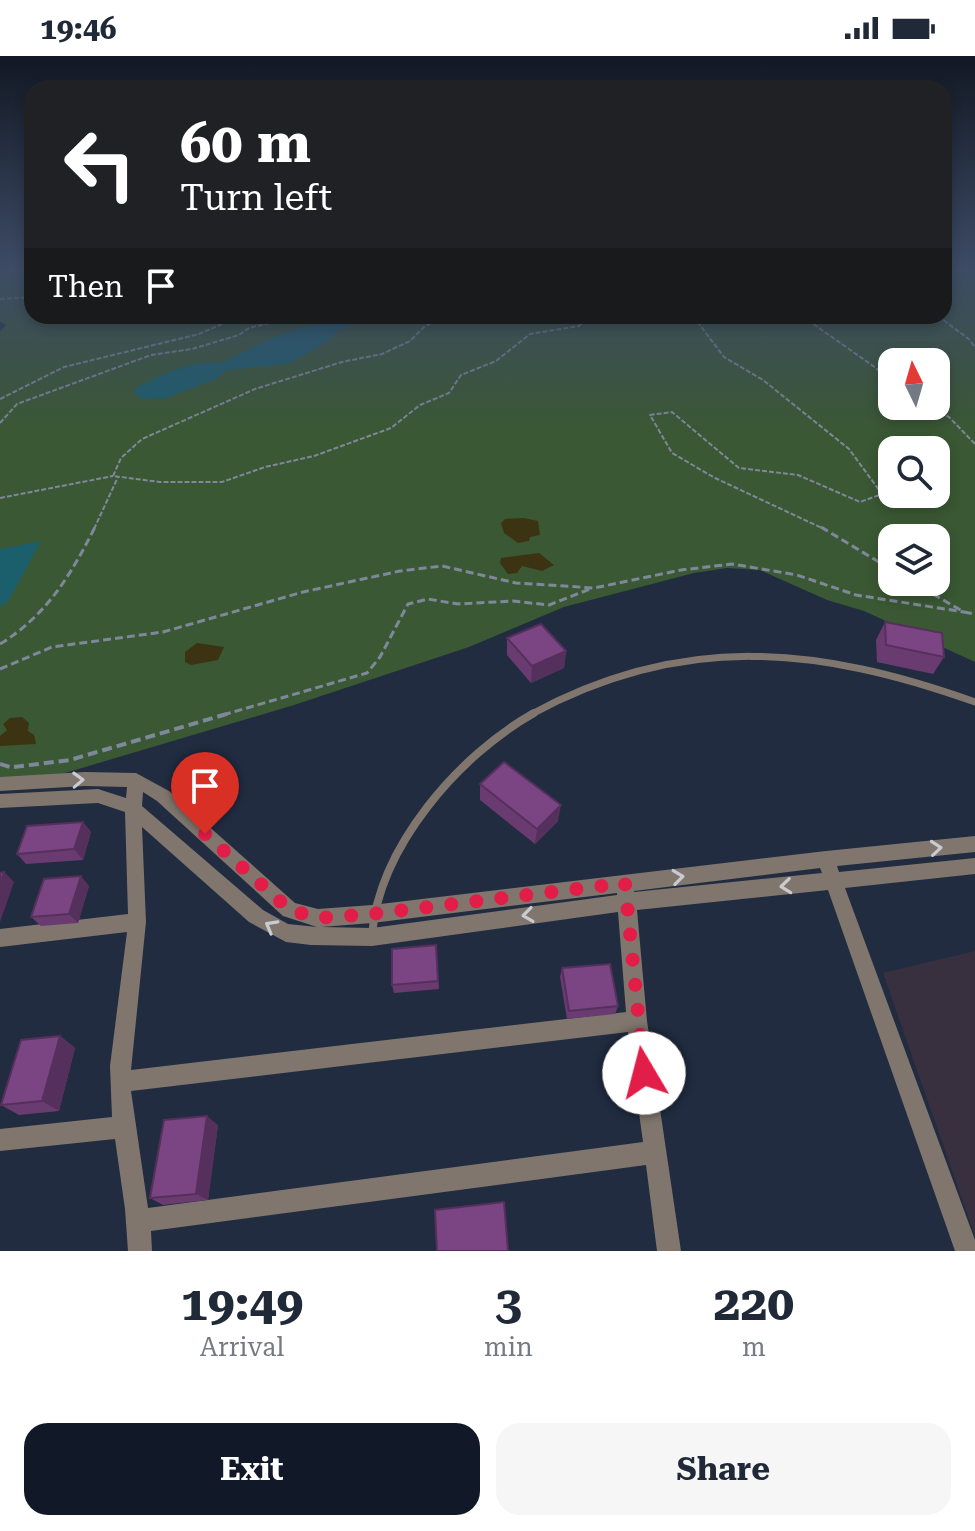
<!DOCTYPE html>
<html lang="en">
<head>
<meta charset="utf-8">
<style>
	:root { --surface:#fff; --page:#f6f6f7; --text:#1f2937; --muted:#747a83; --accent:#111827 }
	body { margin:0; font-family:"Roboto Serif",serif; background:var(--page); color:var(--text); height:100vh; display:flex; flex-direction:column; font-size:30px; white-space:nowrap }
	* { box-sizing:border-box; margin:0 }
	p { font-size:26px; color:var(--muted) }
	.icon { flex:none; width:44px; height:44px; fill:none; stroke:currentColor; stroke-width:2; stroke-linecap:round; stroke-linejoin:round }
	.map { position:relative; height:1195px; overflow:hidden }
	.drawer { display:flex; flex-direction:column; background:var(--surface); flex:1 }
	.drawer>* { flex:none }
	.hud { position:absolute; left:24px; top:24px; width:928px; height:244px; border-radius:24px; box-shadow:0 4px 12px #0003; background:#202124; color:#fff; overflow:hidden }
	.needle { width:52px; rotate:355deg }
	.buttons { position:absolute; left:878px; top:292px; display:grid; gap:16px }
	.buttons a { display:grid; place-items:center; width:72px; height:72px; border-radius:16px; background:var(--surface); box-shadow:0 4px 12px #0003; font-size:40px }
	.pin { position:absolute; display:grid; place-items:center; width:68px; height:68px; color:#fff; margin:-82px -34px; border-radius:50% 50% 50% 0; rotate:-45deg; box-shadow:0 0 8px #0007 }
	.pin .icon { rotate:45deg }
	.me { position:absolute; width:88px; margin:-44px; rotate:352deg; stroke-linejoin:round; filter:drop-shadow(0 0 6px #0008) }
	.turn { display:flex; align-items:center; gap:28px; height:168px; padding:0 24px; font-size:36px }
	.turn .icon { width:104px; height:104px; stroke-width:2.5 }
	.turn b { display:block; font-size:56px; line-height:68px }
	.then { display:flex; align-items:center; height:76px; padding:0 24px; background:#0003; gap:16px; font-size:30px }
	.eta { display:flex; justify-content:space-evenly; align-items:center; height:136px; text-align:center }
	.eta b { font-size:48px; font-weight:700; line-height:56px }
	.cta { display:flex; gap:16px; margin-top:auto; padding:16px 24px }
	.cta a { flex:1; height:92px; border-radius:24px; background:var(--accent); color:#fff; font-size:32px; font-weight:700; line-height:92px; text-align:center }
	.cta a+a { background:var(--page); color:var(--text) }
	.status { display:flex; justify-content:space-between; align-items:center; height:56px; padding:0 40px; background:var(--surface); direction:ltr }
	.status svg { height:22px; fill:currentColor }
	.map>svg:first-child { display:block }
	.industrial { fill:#38303f }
	.green { fill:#3a5833; fill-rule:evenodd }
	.sand { fill:#3c3313 }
	.water { fill:#1b5e6c }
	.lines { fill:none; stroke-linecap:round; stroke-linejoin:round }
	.path-far2 { stroke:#7f889a; stroke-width:2; stroke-dasharray:5 2; stroke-linecap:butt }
	.path-far1 { stroke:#7f889a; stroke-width:3; stroke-dasharray:8 4; stroke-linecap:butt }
	.path { stroke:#7f889a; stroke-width:4; stroke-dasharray:10 5; stroke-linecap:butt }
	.service-far1 { stroke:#80766d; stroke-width:7 }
	.service { stroke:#80766d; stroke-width:8 }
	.minor { fill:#80766d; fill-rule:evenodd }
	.wall { fill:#6a3b71 }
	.shaded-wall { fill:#56305c }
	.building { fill:#7b4583; stroke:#56305c; stroke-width:2 }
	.oneway { stroke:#c9cbd2 }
	.route { stroke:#e11d48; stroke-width:14; stroke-dasharray:0 25.2 }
</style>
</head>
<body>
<div class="status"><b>19:46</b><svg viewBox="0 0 49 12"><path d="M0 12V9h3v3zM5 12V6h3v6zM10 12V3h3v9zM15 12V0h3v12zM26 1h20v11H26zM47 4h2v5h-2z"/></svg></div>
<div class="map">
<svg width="975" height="1195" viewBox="0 0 975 1195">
	<rect width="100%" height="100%" fill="#212c41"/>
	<!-- industrial -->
	<polygon class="industrial" points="975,895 975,1180 883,917"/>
	<!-- green -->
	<path class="green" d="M 0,212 L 32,212 L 32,260 L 944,260 L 944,212 L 975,212 L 975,606 L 864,555 L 827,544 L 760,514 L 727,512 L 694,517 L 564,551 L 469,591 L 294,649 L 55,720 L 0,722 L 0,276 L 6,269 L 0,265 ZM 892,306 L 936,306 L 936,350 L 892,350 ZM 892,394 L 936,394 L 936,438 L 892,438 ZM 892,482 L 936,482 L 936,526 L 892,526 Z"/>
	<!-- sand -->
	<g class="sand">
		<polygon points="524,462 538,465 540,479 530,481 529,485 518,487 504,477 501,467 505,463"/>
		<polygon points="539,497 554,509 542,515 522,510 517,517 508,518 500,507 501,502"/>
		<polygon points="197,587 224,591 218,604 191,609 185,606 185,596"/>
		<polygon points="22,661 29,667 28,675 34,679 36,688 0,690 0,680 7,674 3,668 10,662"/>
	</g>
	<!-- water -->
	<g class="water">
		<path d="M 345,263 L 356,267 L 336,276 L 328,285 L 288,308 L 227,314 L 218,322 L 166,342 L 141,343 L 133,334 C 158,319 191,303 221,307 L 276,280 L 317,267 Z"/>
		<polygon points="41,485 9,544 0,551 0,493"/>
	</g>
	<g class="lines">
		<!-- path-far2 -->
		<g class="path-far2">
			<polyline points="0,243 32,241"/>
			<polyline points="443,260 424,271 410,285 382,298 342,306 255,333 142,383 121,402 113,420 160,426 222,426 265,411 314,400 391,372 420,349 449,337 461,319 496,305 530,278 579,270 589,260"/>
			<polyline points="693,260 724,301 763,324 849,393 882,438 860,446 798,419 739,412 672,356 650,359 672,397 715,422 824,473"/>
			<polyline points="802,260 876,312 892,329"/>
			<polyline points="938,260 970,284 975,292"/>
			<polyline points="0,343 64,311 199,278 240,260"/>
			<polyline points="928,350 949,361 975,388"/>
			<polyline points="0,367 17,348 151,299 192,293 239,279 249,272 299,260"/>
			<polyline points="0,442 113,420"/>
			<polyline points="94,473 118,421"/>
		</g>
		<!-- path-far1 -->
		<g class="path-far1">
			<polyline points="821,471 892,514"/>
			<polyline points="912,526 964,556 975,558"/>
			<path d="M 0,588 C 46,560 71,519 95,471"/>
			<polyline points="0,613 52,591 163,576 303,536 400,515 442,510 516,527 594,532 681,514 732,508 797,519 856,539 964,556"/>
			<polyline points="223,659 367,617 380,601 408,548 428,543 458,548 513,545 549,549 590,533"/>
		</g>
		<!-- path -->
		<g class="path">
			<polyline points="0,708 13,712"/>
			<polyline points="14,711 70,704 230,657"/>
		</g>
		<!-- service-far1 -->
		<path class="service-far1" d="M 530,659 C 682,576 818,590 975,646"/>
		<!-- service -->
		<path class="service" d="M 372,879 C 379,791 459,699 534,657"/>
		<!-- minor -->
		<path class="minor" d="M 85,716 L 136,717 L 169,735 L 295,847 L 318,853 L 372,849 L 826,795 L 975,780 L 975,796 L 837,810 L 839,816 L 975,802 L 975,818 L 845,832 L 975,1184 L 975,1195 L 955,1195 L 828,834 L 637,854 L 647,965 L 681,1195 L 657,1195 L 646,1109 L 151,1175 L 152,1195 L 128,1195 L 125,1153 L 115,1083 L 0,1095 L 0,1073 L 112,1061 L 110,1010 L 127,876 L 0,891 L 0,873 L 128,858 L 125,756 L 98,747 L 0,752 L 0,738 L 98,733 L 126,742 L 127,731 L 85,730 L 0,735 L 0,721 ZM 143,736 L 157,745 L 283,860 L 317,871 L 288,868 L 263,854 L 142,750 ZM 142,771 L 249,866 L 286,886 L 311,889 L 372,890 L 618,856 L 626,956 L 131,1014 L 146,866 ZM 820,812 L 822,817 L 634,836 L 634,835 ZM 617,837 L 617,839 L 372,872 L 321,871 L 372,867 ZM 628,976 L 643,1086 L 148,1152 L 131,1035 Z"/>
	</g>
	<!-- wall -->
	<g class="wall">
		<polygon points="885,566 944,601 933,618 877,606 876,584"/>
		<polygon points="507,582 566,595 564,612 531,627 507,599"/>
		<polygon points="480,728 558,765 535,788 480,744"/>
		<polygon points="83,766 91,776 83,804 26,808 17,798"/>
		<polygon points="89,830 78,867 41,870 31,861"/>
		<polygon points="436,889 439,933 394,937 392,929"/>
		<polygon points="562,912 618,950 615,958 567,963 560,921"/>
		<polygon points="60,980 75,992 59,1055 19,1059 1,1049"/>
		<polygon points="218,1069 208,1144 163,1149 150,1142"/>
	</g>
	<!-- shaded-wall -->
	<g class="shaded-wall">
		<polygon points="566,595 564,612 531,627 532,610"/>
		<polygon points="561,749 558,765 535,788 537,773"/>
		<polygon points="83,766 91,776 83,804 74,793"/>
		<polygon points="4,816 14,826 0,866 0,828"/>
		<polygon points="81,820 89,830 78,867 69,858"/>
		<polygon points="60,980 75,992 59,1055 42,1045"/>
		<polygon points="207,1060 218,1069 208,1144 196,1138"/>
	</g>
	<!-- building -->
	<g class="building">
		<polygon points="885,566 942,577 944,601 886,589"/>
		<polygon points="541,568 566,595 532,610 507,582"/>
		<polygon points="504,706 561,749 537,773 480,728"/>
		<polygon points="83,766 74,793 17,798 27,770"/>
		<polygon points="4,816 0,828 0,817"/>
		<polygon points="81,820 69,858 31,861 44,823"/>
		<polygon points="436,889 438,925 392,929 392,893"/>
		<polygon points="610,908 618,950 569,955 562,912"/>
		<polygon points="60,980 42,1045 1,1049 21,984"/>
		<polygon points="207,1060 196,1138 150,1142 164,1064"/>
		<polygon points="504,1146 508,1195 437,1195 435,1154"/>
	</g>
	<!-- one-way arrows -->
	<defs><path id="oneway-chevron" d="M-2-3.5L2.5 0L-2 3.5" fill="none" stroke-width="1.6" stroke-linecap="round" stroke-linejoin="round" transform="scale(2)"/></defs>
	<g class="oneway">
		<use href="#oneway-chevron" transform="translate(78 724) rotate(-2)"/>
		<use href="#oneway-chevron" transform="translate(936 792) rotate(-5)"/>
		<use href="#oneway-chevron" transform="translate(678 821) rotate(-7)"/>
		<use href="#oneway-chevron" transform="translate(786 830) rotate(174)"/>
		<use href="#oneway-chevron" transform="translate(528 859) rotate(172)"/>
		<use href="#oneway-chevron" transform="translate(271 870) rotate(-151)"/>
	</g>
	<!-- sky -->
	<linearGradient id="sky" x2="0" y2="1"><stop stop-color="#121824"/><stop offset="0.56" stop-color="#3d4b65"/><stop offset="1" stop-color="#3d4b65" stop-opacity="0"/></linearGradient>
	<rect width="975" height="379" fill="url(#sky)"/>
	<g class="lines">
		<!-- route -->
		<polyline class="route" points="205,778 290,854 318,862 372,858 625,827 644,1017"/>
	</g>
</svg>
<div class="buttons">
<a><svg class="needle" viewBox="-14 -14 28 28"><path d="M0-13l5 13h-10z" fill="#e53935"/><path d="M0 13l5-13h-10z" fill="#747a83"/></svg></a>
<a><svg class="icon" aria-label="search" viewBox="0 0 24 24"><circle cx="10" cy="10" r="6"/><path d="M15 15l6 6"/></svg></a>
<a><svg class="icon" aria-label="layers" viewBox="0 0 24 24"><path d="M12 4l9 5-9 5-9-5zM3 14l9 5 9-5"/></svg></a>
</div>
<div class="pin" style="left:205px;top:778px;background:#d93025"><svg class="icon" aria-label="arrive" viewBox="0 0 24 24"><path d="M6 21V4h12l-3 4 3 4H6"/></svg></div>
<svg class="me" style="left:644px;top:1017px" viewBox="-20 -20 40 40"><circle r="19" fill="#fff"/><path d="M0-13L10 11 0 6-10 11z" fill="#e11d48"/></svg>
<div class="hud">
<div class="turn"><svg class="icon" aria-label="left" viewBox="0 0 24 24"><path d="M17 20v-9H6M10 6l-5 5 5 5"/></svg><div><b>60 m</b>Turn left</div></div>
<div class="then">Then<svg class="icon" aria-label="arrive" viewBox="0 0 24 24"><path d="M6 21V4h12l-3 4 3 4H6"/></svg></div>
</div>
</div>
<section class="drawer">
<div class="eta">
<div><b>19:49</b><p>Arrival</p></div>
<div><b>3</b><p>min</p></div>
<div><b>220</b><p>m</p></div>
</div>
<div class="cta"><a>Exit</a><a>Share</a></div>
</section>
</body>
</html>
